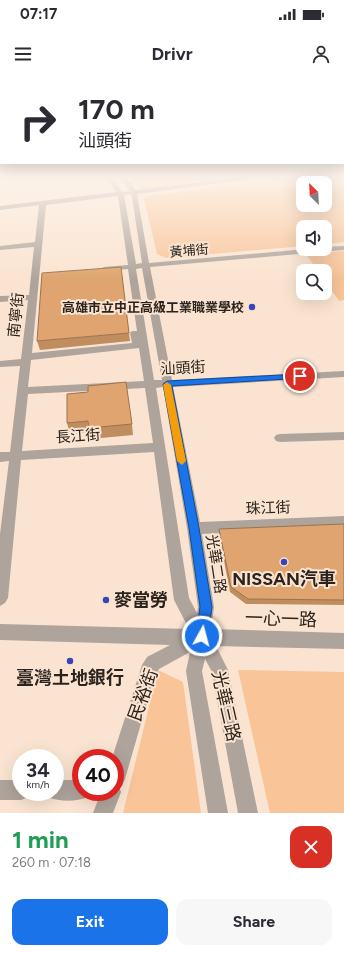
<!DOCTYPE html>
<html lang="en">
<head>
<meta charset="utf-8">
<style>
	:root { --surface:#fff; --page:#f7f7f7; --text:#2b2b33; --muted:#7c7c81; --accent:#1a73e8 }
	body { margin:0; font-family:Figtree,"Noto Sans TC",sans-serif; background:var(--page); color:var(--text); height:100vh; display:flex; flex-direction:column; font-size:15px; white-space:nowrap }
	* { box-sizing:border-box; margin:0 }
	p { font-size:13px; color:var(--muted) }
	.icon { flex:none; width:22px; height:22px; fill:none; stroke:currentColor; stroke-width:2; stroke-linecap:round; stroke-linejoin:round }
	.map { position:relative; height:733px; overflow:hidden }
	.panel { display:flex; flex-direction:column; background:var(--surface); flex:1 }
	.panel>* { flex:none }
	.hud { position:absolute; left:0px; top:0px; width:344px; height:84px; box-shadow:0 4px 16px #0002; background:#fff; color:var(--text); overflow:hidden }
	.needle { width:26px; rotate:336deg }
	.buttons { position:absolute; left:296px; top:96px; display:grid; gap:8px }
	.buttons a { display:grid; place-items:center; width:36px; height:36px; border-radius:8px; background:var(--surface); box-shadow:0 4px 16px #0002; font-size:20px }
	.speed { position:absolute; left:12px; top:669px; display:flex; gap:8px; font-size:20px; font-weight:700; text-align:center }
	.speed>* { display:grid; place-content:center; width:52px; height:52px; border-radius:50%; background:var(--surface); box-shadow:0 4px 16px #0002; line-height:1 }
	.speed small { font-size:10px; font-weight:400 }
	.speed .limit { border:6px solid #d22; background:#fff; color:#111 }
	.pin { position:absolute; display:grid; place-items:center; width:34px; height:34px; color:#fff; margin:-17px; border:2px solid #fff; border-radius:50%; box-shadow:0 1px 4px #0007 }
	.me { position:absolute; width:44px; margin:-22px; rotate:7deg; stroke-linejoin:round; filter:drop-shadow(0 0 3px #0008) }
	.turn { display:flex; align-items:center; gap:14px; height:84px; padding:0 12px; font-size:18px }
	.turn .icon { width:52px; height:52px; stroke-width:2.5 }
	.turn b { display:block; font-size:28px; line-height:34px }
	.round { display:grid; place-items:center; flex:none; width:42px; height:42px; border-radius:12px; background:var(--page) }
	.overview { display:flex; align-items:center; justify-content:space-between; height:68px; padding:0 12px }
	h1 { font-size:24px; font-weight:700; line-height:30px; color:#1e9e55 }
	.primary-button { display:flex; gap:8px; margin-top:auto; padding:8px 12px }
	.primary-button a { flex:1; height:46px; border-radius:12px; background:var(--accent); color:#fff; font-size:16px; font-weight:700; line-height:46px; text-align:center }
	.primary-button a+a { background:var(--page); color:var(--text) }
	.status { display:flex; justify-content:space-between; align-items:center; height:28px; padding:0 20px; background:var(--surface); direction:ltr }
	.status svg { height:11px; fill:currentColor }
	header { display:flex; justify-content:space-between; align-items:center; height:52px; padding:0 12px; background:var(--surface); font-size:18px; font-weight:700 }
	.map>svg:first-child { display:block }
	.green { fill:#f8c498; fill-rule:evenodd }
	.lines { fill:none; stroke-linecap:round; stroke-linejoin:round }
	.minor { fill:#aea49c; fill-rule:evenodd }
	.wall { fill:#c08d5f }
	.building { fill:#dfa46f; stroke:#9c734e }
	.route { fill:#1a73e8; stroke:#114b97 }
	.slow { fill:#f59e0b }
	.poi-dot { fill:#3845b8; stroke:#fae4d1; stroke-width:1.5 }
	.labels { text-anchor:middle; stroke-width:4; stroke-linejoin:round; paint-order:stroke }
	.far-street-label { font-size:13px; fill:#2b231c; stroke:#fae4d1 }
	.far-poi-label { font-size:13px; font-weight:bold; fill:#2b231c; stroke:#fae4d1; text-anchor:end }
	.street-label { font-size:15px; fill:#2b231c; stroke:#fae4d1 }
	.near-poi-label { font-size:18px; font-weight:bold; fill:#2b231c; stroke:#fae4d1 }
	.near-street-label { font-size:18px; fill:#2b231c; stroke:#fae4d1 }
</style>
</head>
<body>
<div class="status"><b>07:17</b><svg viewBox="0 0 49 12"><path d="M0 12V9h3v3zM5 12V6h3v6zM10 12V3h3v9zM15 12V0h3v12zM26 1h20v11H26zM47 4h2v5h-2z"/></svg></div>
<header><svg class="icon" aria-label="menu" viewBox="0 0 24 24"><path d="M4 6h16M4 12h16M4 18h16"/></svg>Drivr<svg class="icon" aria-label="person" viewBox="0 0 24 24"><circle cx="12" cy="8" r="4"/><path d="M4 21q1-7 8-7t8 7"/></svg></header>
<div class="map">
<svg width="344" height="733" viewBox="0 0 344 733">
	<rect width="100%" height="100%" fill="#fae4d1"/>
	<!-- green -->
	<g class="green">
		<polygon points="128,97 233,97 144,109 136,107"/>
		<path d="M 298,97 L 344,97 L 344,162 L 325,164 L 325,147 L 303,147 L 303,166 L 166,178 L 157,174 L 144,119 L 148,116 ZM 303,103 L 325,103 L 325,125 L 303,125 Z"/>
		<polygon points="344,171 344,220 339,221 325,201 325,191 318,191 306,174"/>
		<polygon points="158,590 183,602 201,733 123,733"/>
		<polygon points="238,590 344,592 344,733 270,733"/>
	</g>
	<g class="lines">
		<!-- minor -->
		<g class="minor">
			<path d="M 106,97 L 112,97 L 122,112 L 130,111 L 119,97 L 126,97 L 136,110 L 243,97 L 266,97 L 137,114 L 149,183 L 306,169 L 325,169 L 325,167 L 344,166 L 344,170 L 150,187 L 172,300 L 344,291 L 344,297 L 173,307 L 200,442 L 344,436 L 344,448 L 202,454 L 214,527 L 211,549 L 344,553 L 344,569 L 216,566 L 228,590 L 258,733 L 238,733 L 212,592 L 205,579 L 202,591 L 228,733 L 208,733 L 186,591 L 190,572 L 159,589 L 155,595 L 125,699 L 122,706 L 119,707 L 121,712 L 113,733 L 93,733 L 101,712 L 115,712 L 115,678 L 112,678 L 142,585 L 147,577 L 170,565 L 0,560 L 0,544 L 189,549 L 174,520 L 154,372 L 21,380 L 8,518 L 5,523 L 0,526 L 0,454 L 9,381 L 0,382 L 0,372 L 10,372 L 20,286 L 0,287 L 0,281 L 21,279 L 28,220 L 0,222 L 0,216 L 29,215 L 34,167 L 0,170 L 0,166 L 35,162 L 39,125 L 0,130 L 0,126 L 116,112 ZM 131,114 L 132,117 L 142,183 L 136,184 L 124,115 ZM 118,116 L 128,185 L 104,187 L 100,189 L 104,191 L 128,189 L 137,251 L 132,251 L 130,253 L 132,263 L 32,273 L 46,125 ZM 142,188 L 162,300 L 154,300 L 136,189 ZM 139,268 L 144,301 L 28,307 L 31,280 ZM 163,307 L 187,448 L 198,527 L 197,533 L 189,518 L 156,308 ZM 145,308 L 153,363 L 22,371 L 28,314 Z"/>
			<polygon points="344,352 344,360 280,362 276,361 274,358 276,355 280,354"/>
			<polygon points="0,700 21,700 21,712 30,712 28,717 21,720 0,720"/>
			<path d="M 55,700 L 81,700 L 81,712 L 90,712 L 88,717 C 76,722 60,722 48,717 L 46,712 L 55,712 Z"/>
		</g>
	</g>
	<!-- wall -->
	<g class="wall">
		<polygon points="129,253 130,261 40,270 37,261"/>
		<polygon points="88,312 132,344 133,355 91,359 90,352 70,354 67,343"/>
		<polygon points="344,444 344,525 246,524 230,512 219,455 219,449"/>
	</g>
	<!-- building -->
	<g class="building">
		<polygon points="121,187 129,253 37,261 42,193"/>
		<polygon points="126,302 132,344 89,348 88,341 67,343 67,314 88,312 88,306"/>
		<polygon points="344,444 344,520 248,519 231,507 219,449"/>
	</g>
	<!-- sky -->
	<linearGradient id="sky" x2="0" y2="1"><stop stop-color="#99a3ae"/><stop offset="0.48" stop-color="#fdf3ea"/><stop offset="1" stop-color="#fdf3ea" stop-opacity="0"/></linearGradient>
	<rect width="344" height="200" fill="url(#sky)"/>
	<!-- route -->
	<polygon class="route" points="300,294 303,295 303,298 172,306 199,448 212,527 208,556 207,561 202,562 198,561 196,556 200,527 189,448 163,304 167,301"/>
	<!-- slow -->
	<polygon class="slow" points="167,302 171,305 186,381 182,385 177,381 163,305"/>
	<!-- markers -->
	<g class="poi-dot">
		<circle cx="252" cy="227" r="4"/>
		<circle cx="284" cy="482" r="4"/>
		<circle cx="106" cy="520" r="4"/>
		<circle cx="70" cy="581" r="4"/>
	</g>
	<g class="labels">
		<!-- far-street labels -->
		<g class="far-street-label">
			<text transform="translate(189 170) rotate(-5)" y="5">黃埔街</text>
		</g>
		<!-- far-poi labels -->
		<g class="far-poi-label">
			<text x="244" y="232">高雄市立中正高級工業職業學校</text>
		</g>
		<!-- street labels -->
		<g class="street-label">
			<text transform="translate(16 235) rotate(-84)" y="5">南寧街</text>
			<text transform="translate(183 288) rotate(-3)" y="5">汕頭街</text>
			<text transform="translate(78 356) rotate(-4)" y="5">長江街</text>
			<text transform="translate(268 428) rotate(-2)" y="5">珠江街</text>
			<text transform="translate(216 484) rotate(81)" y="5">光華二路</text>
		</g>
		<!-- near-poi labels -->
		<g class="near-poi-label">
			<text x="284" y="505">NISSAN汽車</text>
			<text x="114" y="526" text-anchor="start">麥當勞</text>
			<text x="70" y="604">臺灣土地銀行</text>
		</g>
		<!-- near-street labels -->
		<g class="near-street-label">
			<text transform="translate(281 539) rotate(2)" y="6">一心一路</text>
			<text transform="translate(143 615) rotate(-70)" y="6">民裕街</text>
			<text transform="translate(226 626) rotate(77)" y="6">光華三路</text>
		</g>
	</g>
</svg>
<div class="buttons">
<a><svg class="needle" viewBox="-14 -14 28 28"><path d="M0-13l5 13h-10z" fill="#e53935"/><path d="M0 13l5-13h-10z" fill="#7c7c81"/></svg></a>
<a><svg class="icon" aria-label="sound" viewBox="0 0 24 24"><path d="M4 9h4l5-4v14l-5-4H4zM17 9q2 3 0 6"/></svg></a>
<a><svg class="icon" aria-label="search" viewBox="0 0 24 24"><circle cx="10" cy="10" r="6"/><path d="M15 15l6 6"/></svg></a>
</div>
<div class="speed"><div>34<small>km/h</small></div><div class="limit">40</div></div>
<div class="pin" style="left:300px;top:296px;background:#d93025"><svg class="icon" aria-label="arrive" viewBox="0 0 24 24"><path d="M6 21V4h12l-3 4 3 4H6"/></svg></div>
<svg class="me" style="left:202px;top:556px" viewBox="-20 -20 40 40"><circle r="17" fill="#1a73e8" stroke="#fff" stroke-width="3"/><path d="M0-11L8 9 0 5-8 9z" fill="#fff"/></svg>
<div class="hud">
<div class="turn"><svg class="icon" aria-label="right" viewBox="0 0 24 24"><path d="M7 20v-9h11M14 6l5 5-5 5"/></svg><div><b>170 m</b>汕頭街</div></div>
</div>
</div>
<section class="panel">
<div class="overview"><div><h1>1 min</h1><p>260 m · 07:18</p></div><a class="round" style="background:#d93025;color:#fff"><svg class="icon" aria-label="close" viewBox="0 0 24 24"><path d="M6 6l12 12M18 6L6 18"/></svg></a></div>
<div class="primary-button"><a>Exit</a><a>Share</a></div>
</section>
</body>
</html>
